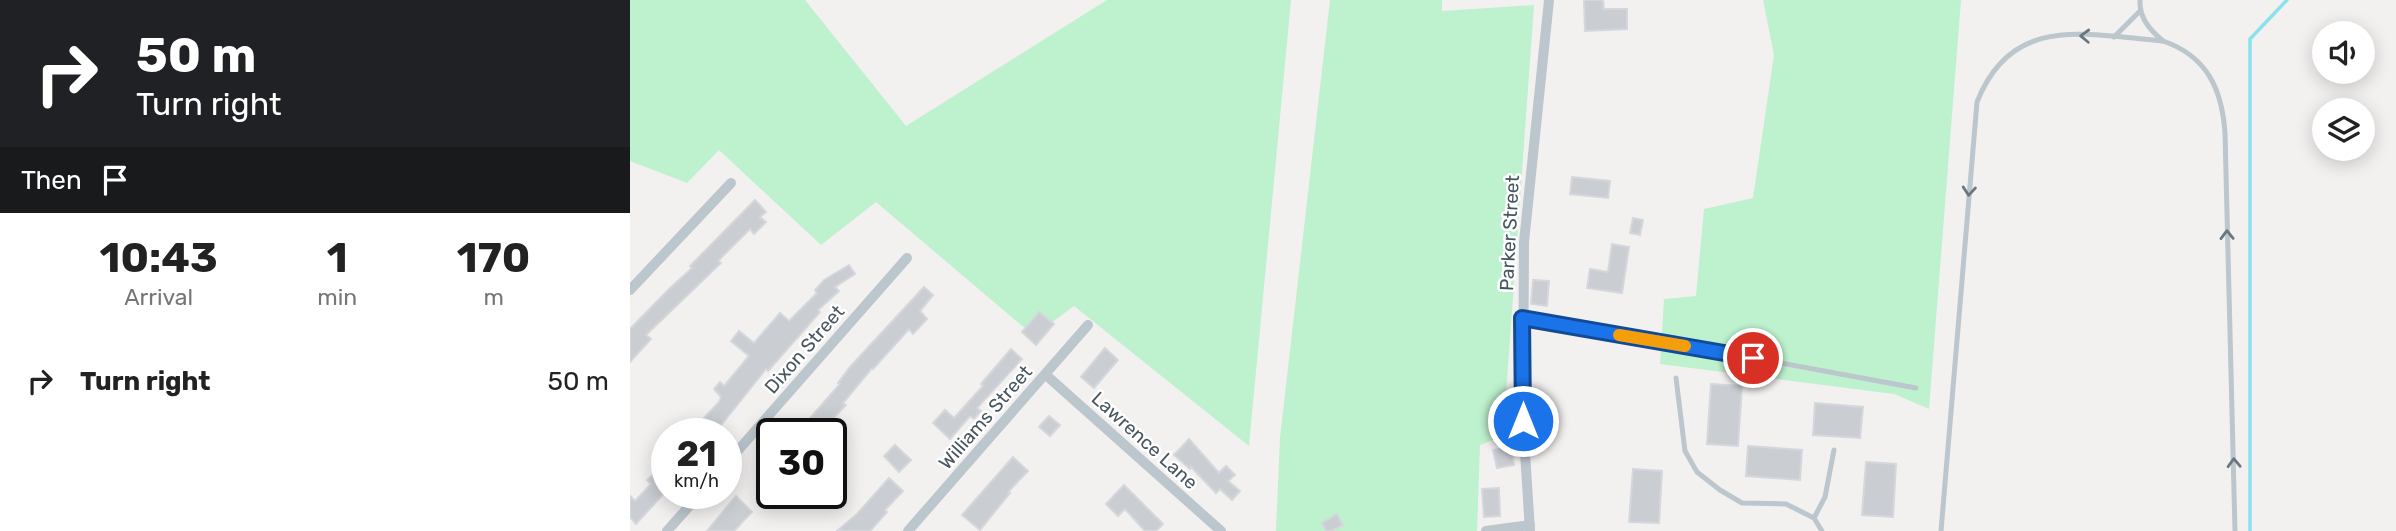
<!DOCTYPE html>
<html lang="en">
<head>
<meta charset="utf-8">
<style>
	:root { --surface:#fff; --page:#f2f2f2; --text:#222; --muted:#767676 }
	body { margin:0; font-family:Rubik,sans-serif; background:var(--page); color:var(--text); height:100vh; display:flex; flex-direction:column; font-size:26px; white-space:nowrap }
	* { box-sizing:border-box; margin:0 }
	p { font-size:23px; color:var(--muted) }
	.icon { flex:none; width:38px; height:38px; fill:none; stroke:currentColor; stroke-width:2; stroke-linecap:round; stroke-linejoin:round }
	.map { position:relative; flex:1; overflow:hidden }
	.sheet { display:flex; flex-direction:column; background:var(--surface); width:630px }
	.sheet>* { flex:none }
	.guide { background:#202124; color:#fff; overflow:hidden }
	.buttons { position:absolute; left:1682px; top:21px; display:grid; gap:14px }
	.buttons a { display:grid; place-items:center; width:63px; height:63px; border-radius:50%; background:var(--surface); box-shadow:0 4px 18px #0003; font-size:35px }
	.speed { position:absolute; left:21px; top:418px; display:flex; gap:14px; font-size:35px; font-weight:700; text-align:center }
	.speed>* { display:grid; place-content:center; width:91px; height:91px; border-radius:50%; background:var(--surface); box-shadow:0 4px 18px #0003; line-height:1 }
	.speed small { font-size:18px; font-weight:400 }
	.speed .limit { border:4px solid #111; border-radius:10px; background:#fff; color:#111 }
	.pin { position:absolute; display:grid; place-items:center; width:60px; height:60px; color:#fff; margin:-30px; border:4px solid #fff; border-radius:50%; box-shadow:0 2px 7px #0007 }
	.me { position:absolute; width:77px; margin:-38px; rotate:0deg; stroke-linejoin:round; filter:drop-shadow(0 0 5px #0008) }
	.turn { display:flex; align-items:center; gap:24px; height:147px; padding:0 21px; font-size:32px }
	.turn .icon { width:91px; height:91px; stroke-width:2.5 }
	.turn b { display:block; font-size:49px; line-height:60px }
	.then { display:flex; align-items:center; height:66px; padding:0 21px; background:#0003; gap:14px; font-size:26px }
	.eta { display:flex; justify-content:space-evenly; align-items:center; height:119px; text-align:center }
	.eta b { font-size:42px; font-weight:700; line-height:49px }
	ul { padding:0; list-style:none }
	li { display:flex; align-items:center; gap:21px; height:98px; padding:0 21px }
	li div { flex:1 }
	li b { display:block; font-size:26px }
	li em { font-style:normal }
	main { display:flex; flex:1; min-height:0 }
	.map>svg:first-child { display:block }
	.green { fill:#bef1ce }
	.lines { fill:none; stroke-linecap:round; stroke-linejoin:round }
	.stream { stroke:#8ae2ef; stroke-width:3.5 }
	.building { fill:#caced3; stroke:#d4d7dc; stroke-width:2 }
	.service { stroke:#bbc6cd; stroke-width:5 }
	.minor { stroke:#bbc6cd; stroke-width:10 }
	.oneway { stroke:#6a777f }
	.route-casing { stroke:#114b97; stroke-width:18 }
	.route { stroke:#1a73e8; stroke-width:12 }
	.slow { stroke:#f59e0b; stroke-width:12 }
	.labels { text-anchor:middle; stroke-width:5; stroke-linejoin:round; paint-order:stroke }
	.street-label { font-size:19px; fill:#47555e; stroke:#fff }
</style>
</head>
<body>
<main>
<section class="sheet">
<div class="guide">
<div class="turn"><svg class="icon" aria-label="right" viewBox="0 0 24 24"><path d="M7 20v-9h11M14 6l5 5-5 5"/></svg><div><b>50 m</b>Turn right</div></div>
<div class="then">Then<svg class="icon" aria-label="arrive" viewBox="0 0 24 24"><path d="M6 21V4h12l-3 4 3 4H6"/></svg></div>
</div>
<div class="eta">
<div><b>10:43</b><p>Arrival</p></div>
<div><b>1</b><p>min</p></div>
<div><b>170</b><p>m</p></div>
</div>
<ul>
<li><svg class="icon" aria-label="right" viewBox="0 0 24 24"><path d="M7 20v-9h11M14 6l5 5-5 5"/></svg><div><b>Turn right</b></div><em>50 m</em></li>
</ul>
</section>
<div class="map">
<svg width="1766" height="531" viewBox="0 0 1766 531">
	<rect width="100%" height="100%" fill="#f3f0f0"/>
	<!-- green -->
	<g class="green">
		<polygon points="0,0 175,0 276,126 477,0 661,0 619,446 444,306 404,336 246,202 191,245 89,150 57,183 0,161"/>
		<polygon points="700,0 812,0 812,11 904,5 873,436 850,445 847,531 646,531 650,438"/>
		<polygon points="1133,0 1331,0 1299,409 1264,394 1030,364 1034,299 1066,296 1074,209 1123,198 1144,55"/>
	</g>
	<g class="lines">
		<!-- stream -->
		<polyline class="stream" points="1620,531 1620,39 1657,0"/>
	</g>
	<!-- building -->
	<g class="building">
		<polygon points="954,0 973,0 974,9 997,9 997,29 955,31"/>
		<polygon points="942,177 980,181 978,198 940,194"/>
		<polygon points="125,200 136,212 130,217 136,222 124,234 120,229 88,261 91,263 16,335 21,339 0,362 0,329 39,289 62,268 60,266"/>
		<polygon points="1003,218 1013,220 1010,235 1000,233"/>
		<polygon points="982,244 999,247 992,293 957,288 960,269 978,272"/>
		<polygon points="219,265 225,274 205,287 209,291 188,310 190,312 138,371 136,369 84,434 59,434 89,402 91,397 84,389 90,382 94,386 119,356 101,341 109,331 124,343 150,313 159,321 187,293 185,290 194,280"/>
		<polygon points="903,280 919,281 917,306 901,304"/>
		<polygon points="294,287 303,295 290,311 297,319 283,334 279,329 243,369 242,368 213,403 216,405 195,427 202,434 166,434 210,384 208,383 220,367"/>
		<polygon points="409,312 424,324 406,345 392,332"/>
		<polygon points="475,348 488,360 464,388 451,377"/>
		<polygon points="381,349 392,359 347,408 351,411 344,419 340,416 320,439 303,423 315,410 324,418 353,386 351,384"/>
		<polygon points="1081,384 1112,386 1108,446 1077,444"/>
		<polygon points="1185,403 1233,407 1230,438 1183,435"/>
		<polygon points="419,416 430,425 420,436 409,427"/>
		<polygon points="559,439 589,473 596,466 605,475 598,481 610,491 602,500 590,489 586,493 561,467 560,469 544,455"/>
		<polygon points="265,445 281,460 269,472 254,456"/>
		<polygon points="1118,446 1172,450 1170,480 1116,476"/>
		<polygon points="881,447 884,465 867,468 863,450"/>
		<polygon points="383,457 398,471 378,492 380,493 350,530 332,515"/>
		<polygon points="37,462 37,490 6,524 0,517 0,496 5,501 21,484 17,480"/>
		<polygon points="1236,462 1266,464 1263,517 1232,515"/>
		<polygon points="1003,469 1032,471 1029,523 999,522"/>
		<polygon points="259,478 273,491 255,510 257,512 240,531 207,531 227,514"/>
		<polygon points="494,485 533,524 526,531 515,531 495,509 488,516 476,504"/>
		<polygon points="869,488 870,516 854,517 852,489"/>
		<polygon points="106,496 122,512 104,531 77,531"/>
		<polygon points="707,514 713,525 702,531 696,531 692,523"/>
	</g>
	<g class="lines">
		<!-- service -->
		<g class="service">
			<path d="M 1510,0 C 1509,18 1520,30 1533,41"/>
			<polyline points="1484,37 1510,11"/>
			<polyline points="893,319 1096,353 1286,388"/>
			<polyline points="1046,378 1055,451 1067,472 1090,490 1112,503 1156,504 1184,518 1192,531"/>
			<polyline points="1184,518 1195,497 1204,450"/>
			<path d="M 1311,531 L 1347,102 C 1382,13 1457,35 1533,41 C 1577,56 1592,89 1595,133 L 1605,531"/>
		</g>
		<!-- minor -->
		<g class="minor">
			<polyline points="0,290 101,183"/>
			<polyline points="416,375 591,531"/>
			<polyline points="96,464 277,258"/>
			<polyline points="37,531 70,494"/>
			<polyline points="278,531 458,325"/>
			<polyline points="856,531 900,525"/>
			<polyline points="900,531 893,421 894,242 919,0"/>
		</g>
	</g>
	<!-- one-way arrows -->
	<defs><path id="oneway-chevron" d="M-2-3.5L2.5 0L-2 3.5" fill="none" stroke-width="1.6" stroke-linecap="round" stroke-linejoin="round" transform="scale(1.75)"/></defs>
	<g class="oneway">
		<use href="#oneway-chevron" transform="translate(1455 36) rotate(-178)"/>
		<use href="#oneway-chevron" transform="translate(1339 191) rotate(95)"/>
		<use href="#oneway-chevron" transform="translate(1597 235) rotate(-91)"/>
		<use href="#oneway-chevron" transform="translate(1604 463) rotate(-92)"/>
	</g>
	<g class="lines">
		<!-- route casing -->
		<g class="route-casing">
			<polyline id="route" points="893,421 892,318 1123,358"/>
		</g>
		<!-- route -->
		<use href="#route" class="route"/>
		<!-- slow -->
		<polyline class="slow" points="989,335 1055,346"/>
	</g>
	<g class="labels">
		<!-- street labels -->
		<g class="street-label">
			<text transform="translate(879 233) rotate(-87)" y="7">Parker Street</text>
			<text transform="translate(174 349) rotate(-49)" y="7">Dixon Street</text>
			<text transform="translate(355 417) rotate(-49)" y="7">Williams Street</text>
			<text transform="translate(515 440) rotate(42)" y="7">Lawrence Lane</text>
		</g>
	</g>
</svg>
<div class="buttons">
<a><svg class="icon" aria-label="sound" viewBox="0 0 24 24"><path d="M4 9h4l5-4v14l-5-4H4zM17 9q2 3 0 6"/></svg></a>
<a><svg class="icon" aria-label="layers" viewBox="0 0 24 24"><path d="M12 4l9 5-9 5-9-5zM3 14l9 5 9-5"/></svg></a>
</div>
<div class="speed"><div>21<small>km/h</small></div><div class="limit">30</div></div>
<div class="pin" style="left:1123px;top:358px;background:#d93025"><svg class="icon" aria-label="arrive" viewBox="0 0 24 24"><path d="M6 21V4h12l-3 4 3 4H6"/></svg></div>
<svg class="me" style="left:893px;top:421px" viewBox="-20 -20 40 40"><circle r="17" fill="#1a73e8" stroke="#fff" stroke-width="3"/><path d="M0-11L8 9 0 5-8 9z" fill="#fff"/></svg>
</div>
</main>
</body>
</html>
